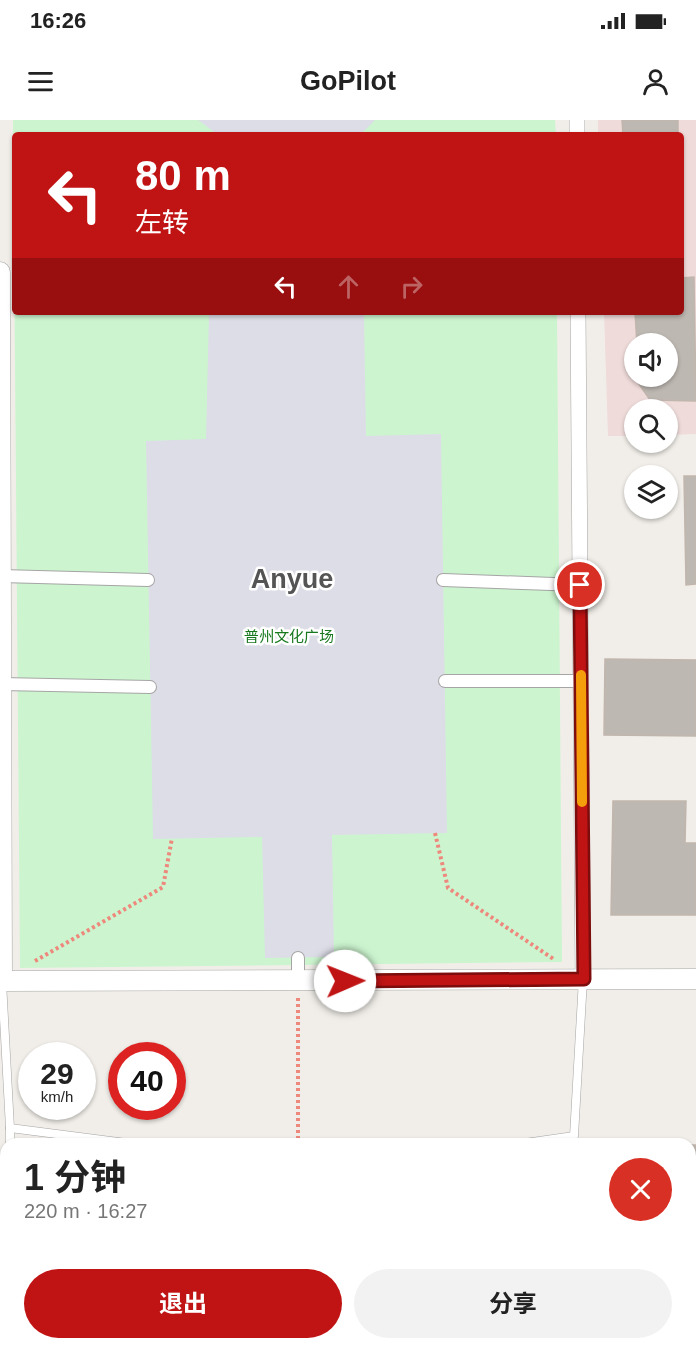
<!DOCTYPE html>
<html lang="zh">
<head>
<meta charset="utf-8">
<style>
	:root { --surface:#fff; --page:#f2f2f2; --text:#222; --muted:#767676; --accent:#c01314 }
	body { margin:0; font-family:Arial,"Noto Sans SC",sans-serif; background:var(--page); color:var(--text); height:100vh; display:flex; flex-direction:column; font-size:22px; white-space:nowrap }
	* { box-sizing:border-box; margin:0 }
	p { font-size:20px; color:var(--muted) }
	.icon { flex:none; width:33px; height:33px; fill:none; stroke:currentColor; stroke-width:2; stroke-linecap:round; stroke-linejoin:round }
	.map { position:relative; flex:1; overflow:hidden }
	.sheet { position:absolute; left:0px; top:1018px; width:696px; height:212px; display:flex; flex-direction:column; background:var(--surface); border-radius:18px 18px 0 0; box-shadow:0 2px 4px #0004 }
	.sheet>* { flex:none }
	.guide { position:absolute; left:12px; top:12px; width:672px; height:183px; border-radius:6px; box-shadow:0 2px 4px #0004; background:#c01314; color:#fff; overflow:hidden }
	.tools { position:absolute; left:624px; top:213px; display:grid; gap:12px }
	.tools a { display:grid; place-items:center; width:54px; height:54px; border-radius:50%; background:var(--surface); box-shadow:0 2px 4px #0004; font-size:30px }
	.speed { position:absolute; left:18px; top:922px; display:flex; gap:12px; font-size:30px; font-weight:700; text-align:center }
	.speed>* { display:grid; place-content:center; width:78px; height:78px; border-radius:50%; background:var(--surface); box-shadow:0 2px 4px #0004; line-height:1 }
	.speed small { font-size:15px; font-weight:400 }
	.speed .limit { border:9px solid #d22; background:#fff; color:#111 }
	.pin { position:absolute; display:grid; place-items:center; width:51px; height:51px; color:#fff; margin:-26px; border:3px solid #fff; border-radius:50%; box-shadow:0 2px 6px #0007 }
	.me { position:absolute; width:66px; margin:-33px; rotate:89deg; stroke-linejoin:round; filter:drop-shadow(0 0 4px #0008) }
	.turn { display:flex; align-items:center; gap:21px; height:126px; padding:0 24px; font-size:27px }
	.turn .icon { width:78px; height:78px; stroke-width:2.5 }
	.turn b { display:block; font-size:42px; line-height:51px }
	.lanes { display:flex; align-items:center; height:57px; padding:0 24px; background:#0003; justify-content:center; gap:30px; direction:ltr }
	.lanes .off { opacity:.35 }
	.round { display:grid; place-items:center; flex:none; width:63px; height:63px; border-radius:32px; background:var(--page) }
	.summary { display:flex; align-items:center; justify-content:space-between; height:102px; padding:0 24px }
	h1 { font-size:36px; font-weight:700; line-height:45px }
	.primary-button { display:flex; gap:12px; margin-top:auto; padding:12px 24px }
	.primary-button a { flex:1; height:69px; border-radius:36px; background:var(--accent); color:#fff; font-size:24px; font-weight:700; line-height:69px; text-align:center }
	.primary-button a+a { background:var(--page); color:var(--text) }
	.status { display:flex; justify-content:space-between; align-items:center; height:42px; padding:0 30px; background:var(--surface); direction:ltr }
	.status svg { height:16px; fill:currentColor }
	header { display:flex; justify-content:space-between; align-items:center; height:78px; padding:0 24px; background:var(--surface); font-size:27px; font-weight:700 }
	.map>svg:first-child { display:block }
	.commercial { fill:#efdbda; fill-rule:evenodd }
	.forest { fill:#afcca2 }
	.park { fill:#ccf5cf }
	.plaza { fill:#dddde7 }
	.building { fill:#beb8b2; stroke:#c1b6ad; stroke-width:1.5 }
	.lines { fill:none; stroke-linecap:round; stroke-linejoin:round }
	.service-casing { stroke:#a5a5a5; stroke-width:9 }
	.pedestrian-casing { stroke:#a5a5a5; stroke-width:14 }
	.minor-casing { stroke:#a5a5a5; stroke-width:16 }
	.tertiary-casing { stroke:#a5a5a5; stroke-width:21 }
	.path { stroke:#ee887d; stroke-width:4; stroke-dasharray:3 3; stroke-linecap:butt }
	.service { stroke:#fff; stroke-width:8 }
	.pedestrian { stroke:#fff; stroke-width:12 }
	.minor { stroke:#fff; stroke-width:15 }
	.tertiary { stroke:#fff; stroke-width:20 }
	.route-casing { stroke:#7d0c0d; stroke-width:15 }
	.route { stroke:#c01314; stroke-width:10 }
	.slow { stroke:#f59e0b; stroke-width:10 }
	.labels { text-anchor:middle; stroke-width:5; stroke-linejoin:round; paint-order:stroke }
	.park-label { font-size:15px; fill:#17781e; stroke:#fff }
	.town-label { font-size:27px; font-weight:bold; fill:#545454; stroke:#fff }
</style>
</head>
<body>
<div class="status"><b>16:26</b><svg viewBox="0 0 49 12"><path d="M0 12V9h3v3zM5 12V6h3v6zM10 12V3h3v9zM15 12V0h3v12zM26 1h20v11H26zM47 4h2v5h-2z"/></svg></div>
<header><svg class="icon" aria-label="menu" viewBox="0 0 24 24"><path d="M4 6h16M4 12h16M4 18h16"/></svg>GoPilot<svg class="icon" aria-label="person" viewBox="0 0 24 24"><circle cx="12" cy="8" r="4"/><path d="M4 21q1-7 8-7t8 7"/></svg></header>
<div class="map">
<svg width="696" height="1229" viewBox="0 0 696 1229">
	<rect width="100%" height="100%" fill="#f1eee9"/>
	<!-- commercial -->
	<path class="commercial" d="M 598,0 L 696,0 L 696,314 L 668,315 L 668,290 L 634,290 L 634,316 L 608,316 L 604,192 L 681,192 L 681,15 L 598,15 ZM 634,224 L 668,224 L 668,256 L 634,256 Z"/>
	<!-- forest -->
	<polygon class="forest" points="696,1193 696,1229 662,1229 666,1224 690,1224 690,1199"/>
	<!-- park -->
	<polygon class="park" points="13,0 555,0 556,15 15,15 15,192 557,192 562,842 20,848"/>
	<!-- plaza -->
	<g class="plaza">
		<polygon points="198,0 375,0 360,15 213,15 213,11"/>
		<polygon points="209,192 364,192 366,316 441,314 447,713 332,715 334,837 265,838 262,717 153,719 146,321 206,319"/>
	</g>
	<!-- building -->
	<g class="building">
		<polygon points="622,0 678,0 678,15 623,15"/>
		<polygon points="694,157 696,281 650,280 639,264 639,256 668,256 668,224 637,224 635,192 681,192 681,158"/>
		<polygon points="684,356 696,356 696,464 686,465"/>
		<polygon points="605,539 696,540 696,616 604,615"/>
		<polygon points="613,681 686,681 685,723 696,723 696,795 611,795"/>
		<rect x="690" y="1025" width="6" height="140"/>
	</g>
	<g class="lines">
		<!-- service casing -->
		<g class="service-casing">
			<g id="service">
				<polyline points="2,862 10,1008 134,1024"/>
				<polyline points="10,1024 10,1008"/>
				<polyline points="518,1024 574,1016 583,859"/>
				<polyline points="6,1118 3,1203 6,1204"/>
				<polyline points="585,1224 587,1229"/>
			</g>
		</g>
		<!-- pedestrian casing -->
		<g class="pedestrian-casing">
			<g id="pedestrian">
				<polyline points="1,456 148,460"/>
				<polyline points="443,460 580,465"/>
				<polyline points="445,561 581,561"/>
				<polyline points="1,564 150,567"/>
				<polyline points="298,862 298,838"/>
			</g>
		</g>
		<!-- minor casing -->
		<g class="minor-casing">
			<g id="minor">
				<polyline points="577,0 577,15"/>
				<polyline points="578,192 583,859"/>
			</g>
		</g>
		<!-- tertiary casing -->
		<g class="tertiary-casing">
			<polyline id="tertiary" points="0,152 2,861 696,859"/>
		</g>
		<!-- path -->
		<g class="path">
			<polyline points="435,713 448,768 555,840"/>
			<polyline points="35,841 163,767 172,718"/>
			<polyline points="298,878 298,1024"/>
		</g>
		<!-- service -->
		<use href="#service" class="service"/>
		<!-- pedestrian -->
		<use href="#pedestrian" class="pedestrian"/>
		<!-- minor -->
		<use href="#minor" class="minor"/>
		<!-- tertiary -->
		<use href="#tertiary" class="tertiary"/>
	</g>
	<g class="lines">
		<!-- route casing -->
		<g class="route-casing">
			<polyline id="route" points="345,861 584,859 580,465"/>
		</g>
		<!-- route -->
		<use href="#route" class="route"/>
		<!-- slow -->
		<polyline class="slow" points="581,555 582,682"/>
	</g>
	<g class="labels">
		<!-- park labels -->
		<g class="park-label">
			<text x="289" y="522">普州文化广场</text>
		</g>
		<!-- town labels -->
		<g class="town-label">
			<text x="292" y="468">Anyue</text>
		</g>
	</g>
</svg>
<div class="tools">
<a><svg class="icon" aria-label="sound" viewBox="0 0 24 24"><path d="M4 9h4l5-4v14l-5-4H4zM17 9q2 3 0 6"/></svg></a>
<a><svg class="icon" aria-label="search" viewBox="0 0 24 24"><circle cx="10" cy="10" r="6"/><path d="M15 15l6 6"/></svg></a>
<a><svg class="icon" aria-label="layers" viewBox="0 0 24 24"><path d="M12 4l9 5-9 5-9-5zM3 14l9 5 9-5"/></svg></a>
</div>
<div class="speed"><div>29<small>km/h</small></div><div class="limit">40</div></div>
<div class="pin" style="left:580px;top:465px;background:#d93025"><svg class="icon" aria-label="arrive" viewBox="0 0 24 24"><path d="M6 21V4h12l-3 4 3 4H6"/></svg></div>
<svg class="me" style="left:345px;top:861px" viewBox="-20 -20 40 40"><circle r="19" fill="#fff"/><path d="M0-13L10 11 0 6-10 11z" fill="#c01314"/></svg>
<div class="guide">
<div class="turn"><svg class="icon" aria-label="left" viewBox="0 0 24 24"><path d="M17 20v-9H6M10 6l-5 5 5 5"/></svg><div><b>80 m</b>左转</div></div>
<div class="lanes"><svg class="icon" aria-label="left" viewBox="0 0 24 24"><path d="M17 20v-9H6M10 6l-5 5 5 5"/></svg><svg class="icon off" aria-label="ahead" viewBox="0 0 24 24"><path d="M12 20V5M6 11l6-6 6 6"/></svg><svg class="icon off" aria-label="right" viewBox="0 0 24 24"><path d="M7 20v-9h11M14 6l5 5-5 5"/></svg></div>
</div>
<section class="sheet">
<div class="summary"><div><h1>1 分钟</h1><p>220 m · 16:27</p></div><a class="round" style="background:#d93025;color:#fff"><svg class="icon" aria-label="close" viewBox="0 0 24 24"><path d="M6 6l12 12M18 6L6 18"/></svg></a></div>
<div class="primary-button"><a>退出</a><a>分享</a></div>
</section>
</div>
</body>
</html>
